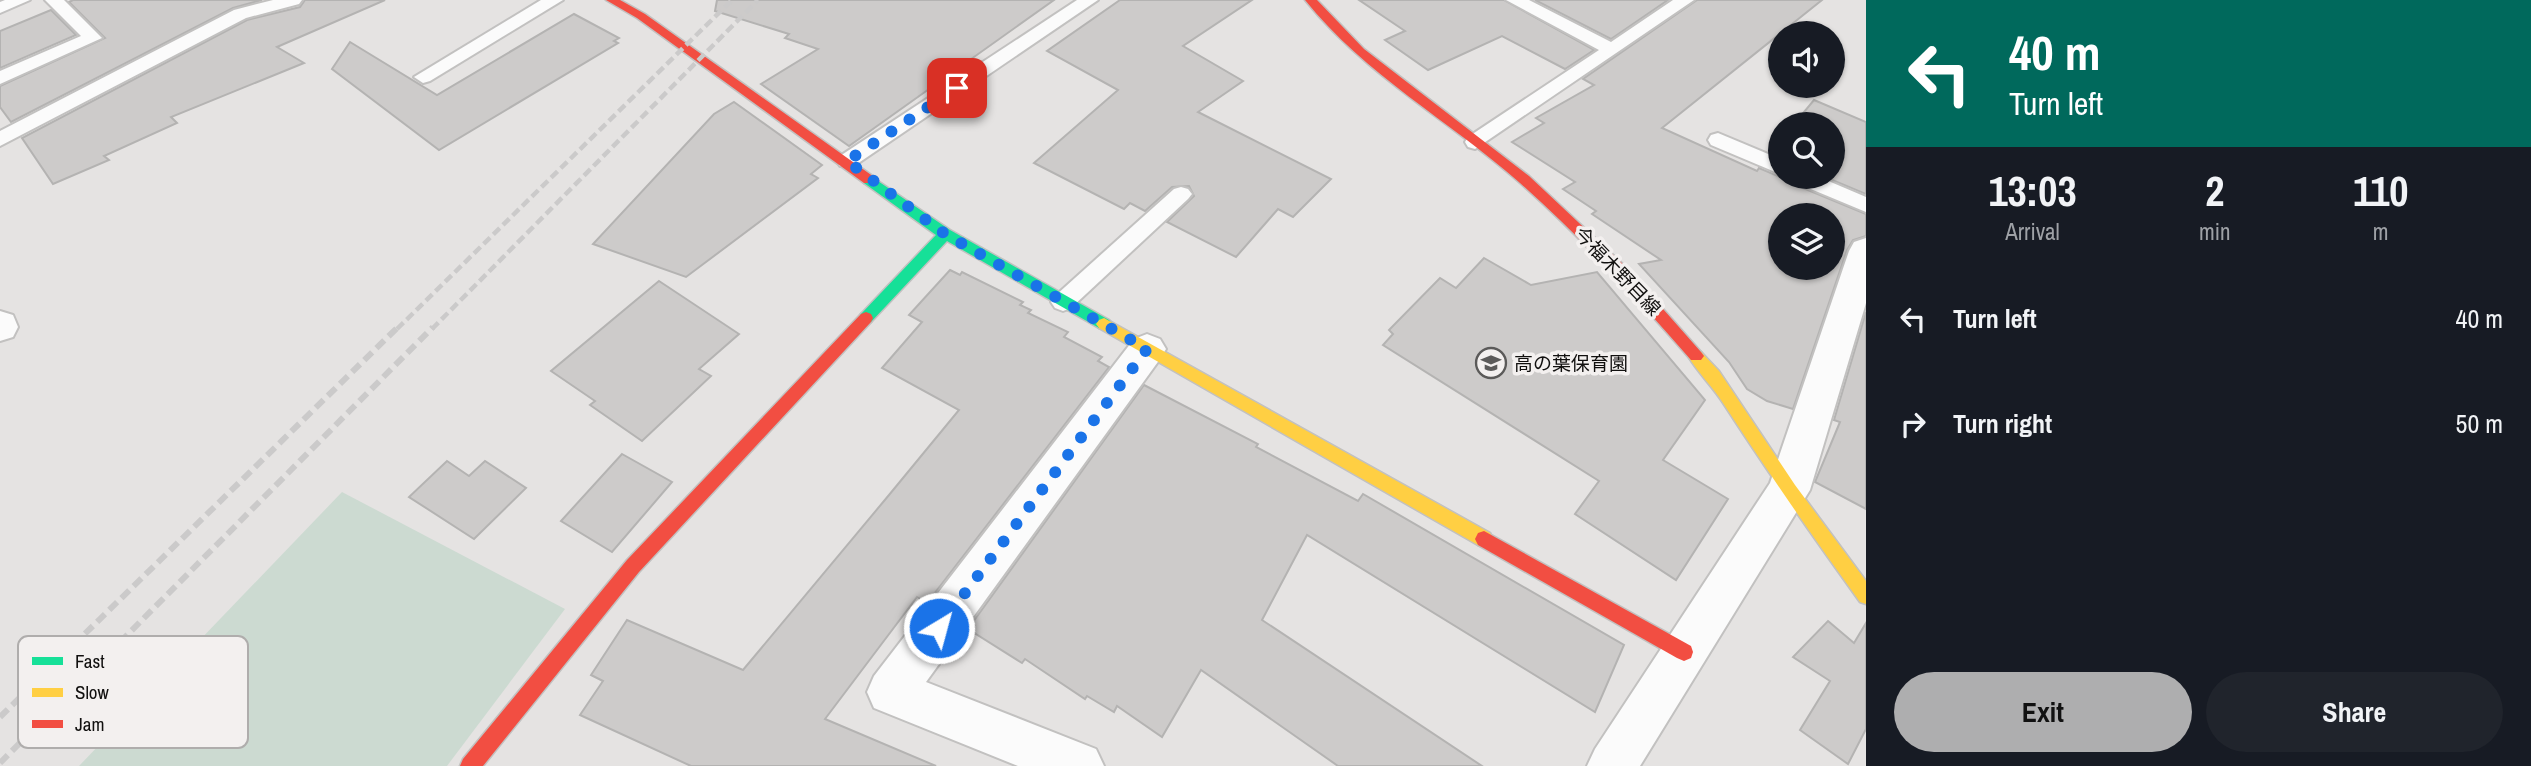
<!DOCTYPE html>
<html lang="en">
<head>
<meta charset="utf-8">
<style>
	:root { --surface:#171b24; --page:#20242c; --text:#f1f3f6; --muted:#9ea1a6; --accent:#aeaeaf }
	body { margin:0; font-family:"Archivo Narrow","Noto Sans JP",sans-serif; background:var(--page); color:var(--text); height:100vh; display:flex; flex-direction:column; font-size:26px; white-space:nowrap }
	* { box-sizing:border-box; margin:0 }
	p { font-size:23px; color:var(--muted) }
	.icon { flex:none; width:38px; height:38px; fill:none; stroke:currentColor; stroke-width:2; stroke-linecap:round; stroke-linejoin:round }
	.map { position:relative; flex:1; overflow:hidden }
	.drawer { display:flex; flex-direction:column; background:var(--surface); width:665px }
	.drawer>* { flex:none }
	.guide { background:#00695c; color:#fff; overflow:hidden }
	.fabs { position:absolute; left:1768px; top:21px; display:grid; gap:14px }
	.fabs a { display:grid; place-items:center; width:77px; height:77px; border-radius:50%; background:var(--surface); box-shadow:0 2px 5px #0004; font-size:35px }
	.pin { position:absolute; display:grid; place-items:center; width:60px; height:60px; color:#fff; margin:-30px; border-radius:14px; box-shadow:0 4px 10px #0006 }
	.me { position:absolute; width:77px; margin:-38px; rotate:37deg; stroke-linejoin:round; filter:drop-shadow(0 0 5px #0008) }
	.turn { display:flex; align-items:center; gap:24px; height:147px; padding:0 28px; font-size:32px }
	.turn .icon { width:91px; height:91px; stroke-width:2.5 }
	.turn b { display:block; font-size:49px; line-height:60px }
	.eta { display:flex; justify-content:space-evenly; align-items:center; height:119px; text-align:center }
	.eta b { font-size:42px; font-weight:700; line-height:49px }
	.primary-button { display:flex; gap:14px; margin-top:auto; padding:14px 28px }
	.primary-button a { flex:1; height:80px; border-radius:42px; background:var(--accent); color:#111; font-size:28px; font-weight:700; line-height:80px; text-align:center }
	.primary-button a+a { background:var(--page); color:var(--text) }
	ul { padding:0; list-style:none }
	li { display:flex; align-items:center; gap:21px; height:105px; padding:0 28px }
	li div { flex:1 }
	li b { display:block; font-size:26px }
	li em { font-style:normal }
	main { display:flex; flex:1; min-height:0 }
	.map>svg:first-child { display:block }
	.green { fill:#ccdad1 }
	.building { fill:#cdcbca; stroke:#b4b3b2; stroke-width:2; fill-rule:evenodd }
	.lines { fill:none; stroke-linecap:round; stroke-linejoin:round }
	.lane-casing { stroke:#c2c1c0; stroke-width:4 }
	.street-casing { stroke:#c2c1c0; stroke-width:4 }
	.fast-casing { stroke:#c2c1c0; stroke-width:3 }
	.slow-casing { stroke:#c2c1c0; stroke-width:3 }
	.jam-casing { stroke:#c2c1c0; stroke-width:3 }
	.lane { fill:#fbfbfb; fill-rule:evenodd }
	.street { fill:#fbfbfb; fill-rule:evenodd }
	.fast { fill:#16e098; fill-rule:evenodd }
	.slow { fill:#ffcf43; fill-rule:evenodd }
	.jam { fill:#f24e42; fill-rule:evenodd }
	.rail-far1 { stroke:#cbcaca; stroke-width:4.5; stroke-dasharray:9 4.5; stroke-linecap:butt }
	.rail { stroke:#cbcaca; stroke-width:6; stroke-dasharray:11 6; stroke-linecap:butt }
	.route { stroke:#1a73e8; stroke-width:12; stroke-dasharray:0 21.6 }
	.labels { text-anchor:middle; stroke-width:7; stroke-linejoin:round; paint-order:stroke }
	.street-label { font-size:19px; fill:#11100f; stroke:#f3f0ef }
	.poi-label { font-size:19px; fill:#11100f; stroke:#f3f0ef; text-anchor:start }
	.key { fill:#f3f0ef; stroke:#afadac; stroke-width:2 }
	.key-label { font-size:19px; fill:#11100f }
</style>
</head>
<body>
<main>
<div class="map">
<svg width="1866" height="766" viewBox="0 0 1866 766">
	<rect width="100%" height="100%" fill="#e5e3e2"/>
	<!-- green -->
	<polygon class="green" points="342,492 565,609 447,766 79,766"/>
	<!-- building -->
	<g class="building">
		<polygon points="73,0 262,0 233,8 11,122 0,107 0,86 105,38 69,2"/>
		<polygon points="305,0 385,0 277,47 304,63 171,117 177,123 104,156 109,160 53,184 22,138 247,20 300,7"/>
		<polygon points="717,0 1054,0 849,146 761,84 818,49 785,38 789,34 715,11"/>
		<polygon points="1120,0 1252,0 1183,46 1243,81 1198,112 1331,179 1293,217 1278,209 1236,257 1167,222 1194,196 1189,186 1172,187 1145,211 1130,203 1124,209 1034,163 1118,90 1047,51"/>
		<polygon points="1359,0 1504,0 1594,50 1565,69 1502,36 1428,70 1385,40 1405,31"/>
		<polygon points="1535,0 1668,0 1611,39"/>
		<path d="M 1697,0 L 1822,0 L 1662,128 L 1757,171 L 1759,168 L 1780,177 L 1788,177 L 1793,184 L 1866,214 L 1866,236 L 1853,240 L 1847,250 L 1793,409 L 1767,401 L 1747,389 L 1729,362 L 1639,264 L 1661,260 L 1592,214 L 1596,211 L 1563,189 L 1575,182 L 1512,142 L 1544,123 L 1536,118 L 1594,85 L 1583,79 ZM 1780,215 L 1832,215 L 1832,268 L 1780,268 Z"/>
		<polygon points="51,10 76,35 0,68 0,31"/>
		<polygon points="574,14 619,38 614,41 618,43 439,150 332,69 350,42 437,95"/>
		<polygon points="1814,100 1866,122 1866,194 1825,177 1832,177 1832,124 1794,124"/>
		<polygon points="734,102 822,165 811,174 818,178 686,277 593,244 714,114"/>
		<polygon points="1484,258 1531,285 1597,272 1705,400 1663,460 1728,499 1676,580 1575,514 1599,481 1383,345 1393,334 1389,330 1440,278 1456,288"/>
		<polygon points="950,270 960,275 962,272 1023,302 1020,305 1031,310 1028,313 1068,332 1064,337 1102,357 1098,361 1109,367 927,603 917,597 825,719 936,766 691,766 580,715 603,681 591,675 627,620 743,670 889,495 959,410 882,368 922,322 909,315"/>
		<polygon points="659,281 739,334 699,369 711,376 642,441 590,405 595,401 551,371"/>
		<polygon points="1866,312 1866,509 1815,482 1840,422 1834,420"/>
		<polygon points="1144,385 1258,444 1256,447 1358,501 1363,494 1624,645 1595,712 1307,535 1262,620 1482,766 1338,766 1201,670 1162,737 1117,706 1114,712 1087,696 1085,699 1025,659 1022,663 968,629"/>
		<polygon points="622,454 672,482 612,552 561,521"/>
		<polygon points="447,461 469,476 485,461 526,488 474,539 409,497"/>
		<polygon points="1828,621 1854,643 1866,623 1866,729 1848,764 1800,730 1830,681 1793,657"/>
	</g>
	<g class="lines">
		<!-- lane casing -->
		<g class="lane-casing">
			<g id="lane">
				<polygon points="5,0 30,0 0,13 0,2"/>
				<polygon points="45,0 64,0 102,38 0,84 0,71 81,36"/>
				<polygon points="273,0 302,0 299,4 246,18 0,146 0,131 234,10"/>
				<polygon points="541,0 563,0 430,81 423,83 414,77"/>
				<polygon points="1077,0 1098,0 854,166 840,166 837,161 840,156"/>
				<polygon points="1506,0 1529,0 1611,42 1673,0 1694,0 1475,149 1468,147 1465,142 1468,137 1599,50"/>
				<polygon points="1718,133 1780,159 1780,174 1711,145 1708,140 1711,135"/>
				<polygon points="1791,177 1819,177 1866,197 1866,212 1794,182"/>
				<polygon points="1181,187 1188,189 1192,194 1188,199 1071,308 1063,311 1055,308 1051,302 1055,296 1174,189"/>
			</g>
		</g>
		<!-- street casing -->
		<g class="street-casing">
			<g id="street">
				<polygon points="1866,238 1866,303 1810,490 1640,766 1587,766 1595,749 1770,483 1849,251 1854,242"/>
				<polygon points="0,311 13,315 18,327 13,337 0,341"/>
				<polygon points="1147,334 1160,339 1166,349 1160,359 926,682 1096,749 1104,766 1018,766 874,708 867,692 874,676 1134,339"/>
			</g>
		</g>
		<!-- fast casing -->
		<g class="fast-casing">
			<polygon id="fast" points="869,175 950,230 1109,320 1112,324 1109,328 1099,328 947,241 871,322 861,322 859,318 861,314 936,235 864,183 864,177"/>
		</g>
		<!-- slow casing -->
		<g class="slow-casing">
			<g id="slow">
				<polygon points="1104,318 1490,533 1493,539 1490,545 1484,547 1478,545 1099,328 1096,324 1099,320"/>
				<path d="M 1696,350 L 1701,352 L 1719,371 L 1795,485 L 1866,581 L 1866,604 L 1860,602 C 1813,537 1767,471 1723,403 C 1713,387 1698,373 1688,356 L 1691,352 Z"/>
			</g>
		</g>
		<!-- jam casing -->
		<g class="jam-casing">
			<g id="jam">
				<polygon points="606,0 620,0 645,14 874,177 874,183 864,183 637,18"/>
				<path d="M 1305,0 L 1317,0 L 1364,49 L 1529,176 L 1626,267 L 1701,352 L 1704,356 L 1701,360 L 1691,360 C 1637,298 1582,238 1520,183 C 1450,121 1365,75 1305,0 Z"/>
				<polygon points="866,312 871,314 873,318 871,322 639,572 483,766 460,766 463,759 627,560 861,314"/>
				<polygon points="1484,531 1691,646 1693,652 1691,658 1684,661 1677,658 1478,545 1475,539 1478,533"/>
			</g>
		</g>
		<!-- lane -->
		<use href="#lane" class="lane"/>
		<!-- street -->
		<use href="#street" class="street"/>
		<!-- fast -->
		<use href="#fast" class="fast"/>
		<!-- slow -->
		<use href="#slow" class="slow"/>
		<!-- jam -->
		<use href="#jam" class="jam"/>
		<!-- rail-far1 -->
		<g class="rail-far1">
			<polyline points="397,329 732,0"/>
			<polyline points="432,329 758,0"/>
		</g>
		<!-- rail -->
		<g class="rail">
			<polyline points="0,717 398,327"/>
			<polyline points="0,763 433,327"/>
		</g>
	</g>
	<g class="lines">
		<!-- route -->
		<polyline class="route" points="939,628 1147,349 945,234 847,161 957,88"/>
	</g>
	<!-- icons -->
	<defs>
		<g id="school-ring" transform="scale(1.575)"><circle r="9.5" fill="#f3f0ef" stroke="#5b5a59" stroke-width="1.5"/><path d="M0-5L7-2L0 1L-7-2ZM-4 1L0 2.5L4 1V4Q0 6-4 4Z" fill="#5b5a59"/></g>
	</defs>
	<g fill-rule="evenodd">
		<use href="#school-ring" x="1491" y="363"/>
	</g>
	<g class="labels">
		<!-- street labels -->
		<g class="street-label">
			<text transform="translate(1618 271) rotate(46)" y="7">今福木野目線</text>
		</g>
		<!-- poi labels -->
		<g class="poi-label">
			<text x="1514" y="370">高の葉保育園</text>
		</g>
	</g>
	<!-- legend -->
	<rect x="18" y="636" width="230" height="112" rx="10" class="key"/>
	<rect x="32" y="657" width="31" height="8" fill="#16e098"/>
	<rect x="32" y="688" width="31" height="9" fill="#ffcf43"/>
	<rect x="32" y="720" width="31" height="8" fill="#f24e42"/>
	<g class="key-label">
		<text x="75" y="668">Fast</text>
		<text x="75" y="699">Slow</text>
		<text x="75" y="731">Jam</text>
	</g>
</svg>
<div class="fabs">
<a><svg class="icon" aria-label="sound" viewBox="0 0 24 24"><path d="M4 9h4l5-4v14l-5-4H4zM17 9q2 3 0 6"/></svg></a>
<a><svg class="icon" aria-label="search" viewBox="0 0 24 24"><circle cx="10" cy="10" r="6"/><path d="M15 15l6 6"/></svg></a>
<a><svg class="icon" aria-label="layers" viewBox="0 0 24 24"><path d="M12 4l9 5-9 5-9-5zM3 14l9 5 9-5"/></svg></a>
</div>
<div class="pin" style="left:957px;top:88px;background:#d93025"><svg class="icon" aria-label="arrive" viewBox="0 0 24 24"><path d="M6 21V4h12l-3 4 3 4H6"/></svg></div>
<svg class="me" style="left:939px;top:628px" viewBox="-20 -20 40 40"><circle r="17" fill="#1a73e8" stroke="#fff" stroke-width="3"/><path d="M0-11L8 9 0 5-8 9z" fill="#fff"/></svg>
</div>
<section class="drawer">
<div class="guide">
<div class="turn"><svg class="icon" aria-label="left" viewBox="0 0 24 24"><path d="M17 20v-9H6M10 6l-5 5 5 5"/></svg><div><b>40 m</b>Turn left</div></div>
</div>
<div class="eta">
<div><b>13:03</b><p>Arrival</p></div>
<div><b>2</b><p>min</p></div>
<div><b>110</b><p>m</p></div>
</div>
<ul>
<li><svg class="icon" aria-label="left" viewBox="0 0 24 24"><path d="M17 20v-9H6M10 6l-5 5 5 5"/></svg><div><b>Turn left</b></div><em>40 m</em></li>
<li><svg class="icon" aria-label="right" viewBox="0 0 24 24"><path d="M7 20v-9h11M14 6l5 5-5 5"/></svg><div><b>Turn right</b></div><em>50 m</em></li>
</ul>
<div class="primary-button"><a>Exit</a><a>Share</a></div>
</section>
</main>
</body>
</html>
